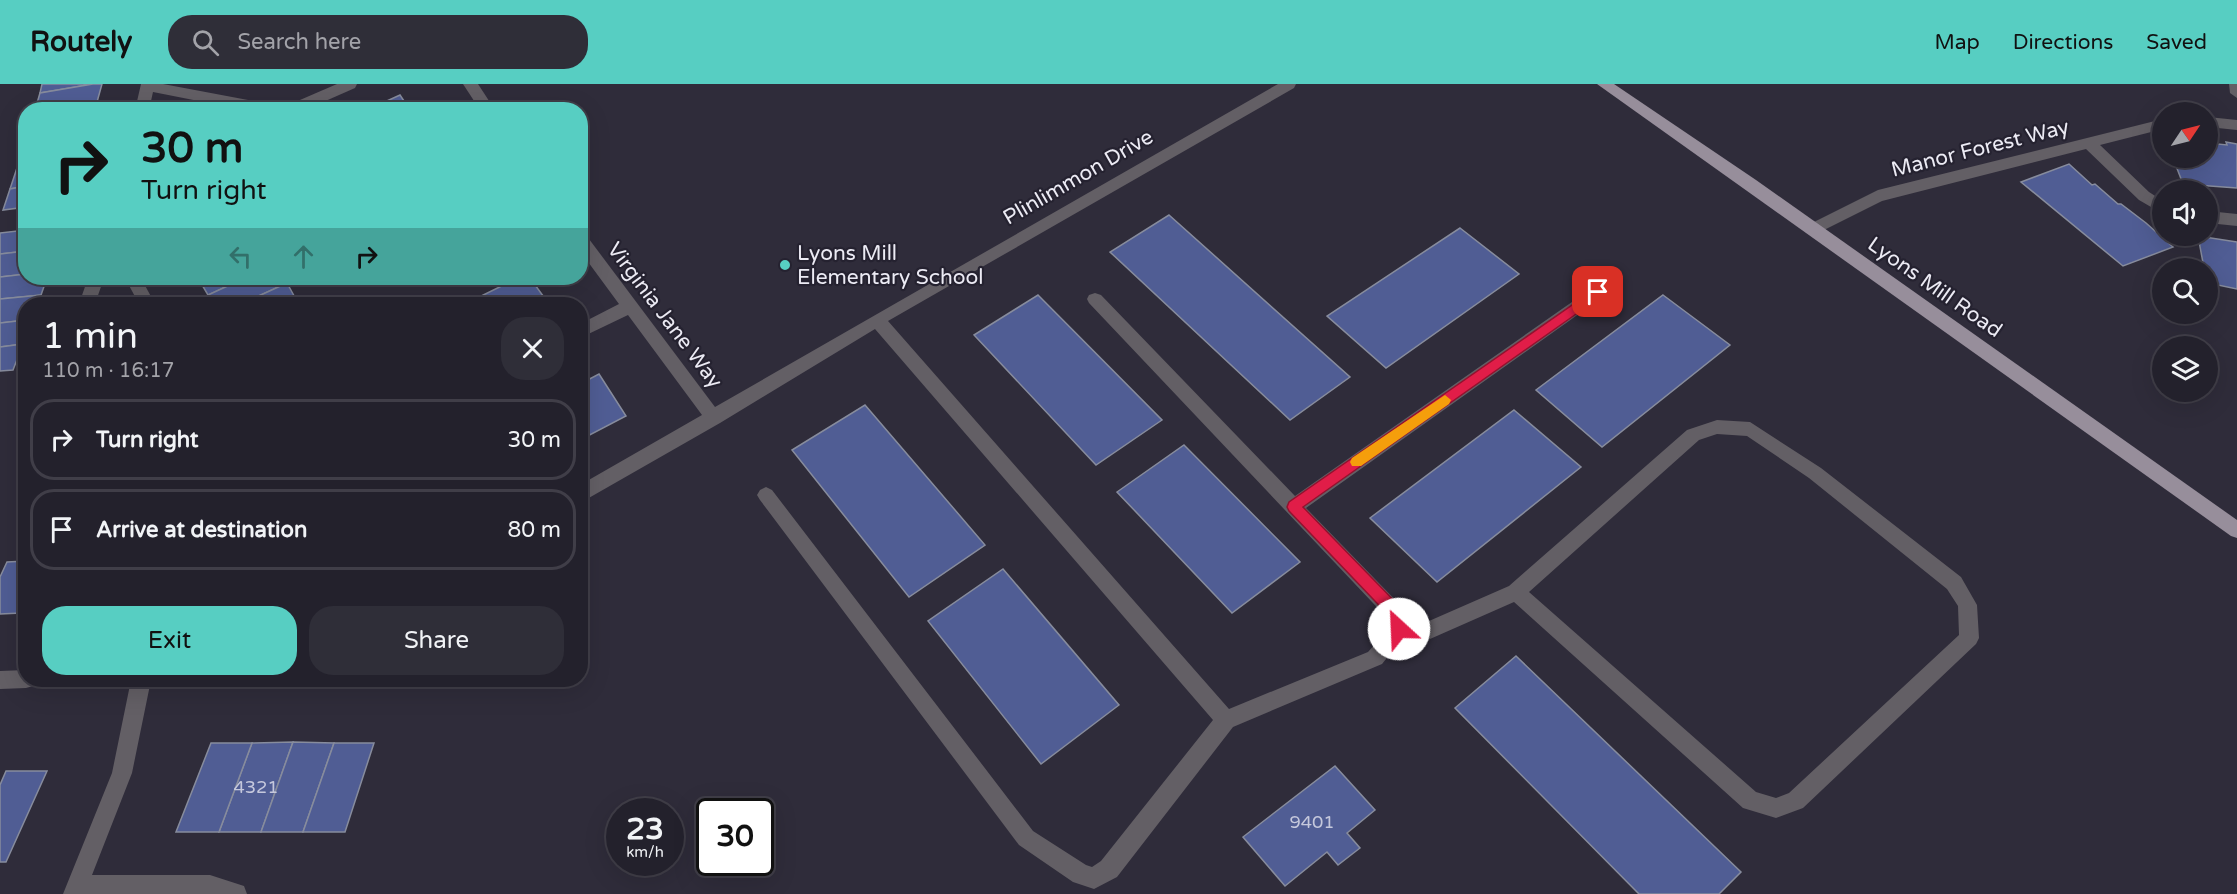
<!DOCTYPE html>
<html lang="en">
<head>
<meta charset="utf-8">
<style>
	:root { --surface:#23212c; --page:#2f2e38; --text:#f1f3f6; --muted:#a3a3a9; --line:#403e48; --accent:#57cec2 }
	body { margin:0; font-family:"Varela Round",sans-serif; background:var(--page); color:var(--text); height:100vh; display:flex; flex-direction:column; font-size:22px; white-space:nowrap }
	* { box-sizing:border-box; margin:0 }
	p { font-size:20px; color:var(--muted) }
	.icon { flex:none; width:33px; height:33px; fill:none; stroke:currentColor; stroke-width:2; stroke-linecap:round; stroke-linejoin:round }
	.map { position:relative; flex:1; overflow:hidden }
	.side { position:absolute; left:18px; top:213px; width:570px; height:390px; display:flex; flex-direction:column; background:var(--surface); border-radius:24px; box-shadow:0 6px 24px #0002,0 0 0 2px var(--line) }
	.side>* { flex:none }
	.guide { position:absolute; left:18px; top:18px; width:570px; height:183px; border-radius:24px; box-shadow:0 6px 24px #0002,0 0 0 2px var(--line); background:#57cec2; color:#111; overflow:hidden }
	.needle { width:39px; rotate:55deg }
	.tools { position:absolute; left:2152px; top:18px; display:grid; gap:12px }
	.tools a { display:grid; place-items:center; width:66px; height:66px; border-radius:50%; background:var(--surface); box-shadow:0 6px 24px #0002,0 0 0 2px var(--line); font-size:30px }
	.speed { position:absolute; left:606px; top:714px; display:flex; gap:12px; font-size:30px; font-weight:700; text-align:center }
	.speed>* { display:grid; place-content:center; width:78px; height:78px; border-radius:50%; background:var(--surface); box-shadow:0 6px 24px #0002,0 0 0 2px var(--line); line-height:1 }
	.speed small { font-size:15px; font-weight:400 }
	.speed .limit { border:3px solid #111; border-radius:9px; background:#fff; color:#111 }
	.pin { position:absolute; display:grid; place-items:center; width:51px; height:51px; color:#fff; margin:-26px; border-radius:12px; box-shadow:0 3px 9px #0006 }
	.me { position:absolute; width:66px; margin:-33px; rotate:335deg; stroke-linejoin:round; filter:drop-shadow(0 0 4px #0008) }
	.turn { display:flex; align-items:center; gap:21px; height:126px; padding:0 24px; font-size:27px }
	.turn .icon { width:78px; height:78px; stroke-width:2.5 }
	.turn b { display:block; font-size:42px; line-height:51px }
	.lanes { display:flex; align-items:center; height:57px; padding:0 24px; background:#0003; justify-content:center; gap:30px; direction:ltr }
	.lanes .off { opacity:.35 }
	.round { display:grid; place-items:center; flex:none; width:63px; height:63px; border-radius:24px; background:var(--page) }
	.head { display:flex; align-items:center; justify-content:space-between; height:102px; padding:0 24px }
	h1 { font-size:36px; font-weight:600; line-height:45px }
	.action { display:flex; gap:12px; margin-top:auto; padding:12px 24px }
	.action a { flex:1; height:69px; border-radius:24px; background:var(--accent); color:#111; font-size:24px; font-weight:600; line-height:69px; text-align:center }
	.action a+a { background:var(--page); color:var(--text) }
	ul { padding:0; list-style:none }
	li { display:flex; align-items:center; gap:18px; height:81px; margin:0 12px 9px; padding:0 12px; border:3px solid var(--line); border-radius:24px }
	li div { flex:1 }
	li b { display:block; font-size:22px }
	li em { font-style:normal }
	header { display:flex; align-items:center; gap:36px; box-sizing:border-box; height:84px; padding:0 30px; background:var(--accent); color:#111 }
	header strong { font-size:28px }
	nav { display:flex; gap:33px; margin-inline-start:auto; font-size:21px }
	.search { width:420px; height:54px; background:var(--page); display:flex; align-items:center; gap:15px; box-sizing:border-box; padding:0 21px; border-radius:24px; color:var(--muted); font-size:22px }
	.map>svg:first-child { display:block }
	.building { fill:#505d94; stroke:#878c9d; stroke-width:1.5 }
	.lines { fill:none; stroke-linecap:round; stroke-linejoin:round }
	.minor { fill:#635f65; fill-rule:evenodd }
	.major { fill:#978e9b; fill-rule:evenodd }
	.route { fill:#e11d48; stroke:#92132f; stroke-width:1.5 }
	.slow { fill:#f59e0b }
	.poi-dot { fill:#57cec2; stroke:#252230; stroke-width:2 }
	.labels { text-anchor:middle; stroke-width:4.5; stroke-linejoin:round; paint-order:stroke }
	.number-label { font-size:18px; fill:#c5c8dc }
	.street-label { font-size:21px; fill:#ecebf4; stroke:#252230 }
	.poi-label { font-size:21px; fill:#ecebf4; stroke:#252230; text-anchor:start }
</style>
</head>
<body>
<header>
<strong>Routely</strong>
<div class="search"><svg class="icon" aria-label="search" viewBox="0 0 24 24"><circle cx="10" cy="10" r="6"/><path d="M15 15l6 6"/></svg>Search here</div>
<nav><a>Map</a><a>Directions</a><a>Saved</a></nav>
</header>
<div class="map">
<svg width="2237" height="810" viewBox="0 0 2237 810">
	<rect width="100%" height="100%" fill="#2f2c3a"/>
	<!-- building -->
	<g class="building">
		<polygon points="42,0 93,0 40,9"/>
		<polygon points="93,0 102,0 97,18 53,26 35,26 40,9"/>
		<polygon points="400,11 410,26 367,26"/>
		<polygon points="2226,58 2237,60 2237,104 2183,100 2173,74 2208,74 2208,59 2227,61"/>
		<polygon points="23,63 26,63 26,82 17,84"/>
		<polygon points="2069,80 2092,101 2095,100 2118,120 2121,120 2146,139 2173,163 2123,182 2021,98"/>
		<polygon points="26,82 26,102 10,105 17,84"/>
		<polygon points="26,102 26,123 3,126 10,105"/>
		<polygon points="1169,131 1350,293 1290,336 1110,168"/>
		<polygon points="1460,144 1519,190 1386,284 1327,232"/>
		<polygon points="26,146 26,167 0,170 0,149"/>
		<polygon points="2198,152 2237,158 2237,205 2208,199 2208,184 2204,184"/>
		<polygon points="26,167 26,190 0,193 0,170"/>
		<polygon points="26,190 26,194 47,194 41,211 0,215 0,193"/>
		<polygon points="198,194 245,194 208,211"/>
		<polygon points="245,194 284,194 287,199 241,220 213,220 208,211"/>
		<polygon points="518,194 530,194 549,220 465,220"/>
		<polygon points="287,199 298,219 241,220"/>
		<polygon points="41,211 37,220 26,220 26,236 0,239 0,215"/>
		<polygon points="1038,211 1162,336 1096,381 974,251"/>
		<polygon points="1663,211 1730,261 1602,363 1536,306"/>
		<polygon points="26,236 26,252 23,260 0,263 0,239"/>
		<polygon points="23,260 13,286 0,287 0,263"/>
		<polygon points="599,290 626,332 580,356 580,300"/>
		<polygon points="865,321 985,461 909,513 792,366"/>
		<polygon points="1514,326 1581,383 1437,498 1370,434"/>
		<polygon points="1184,361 1300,478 1232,529 1117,408"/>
		<polygon points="26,477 26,519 21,529 0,530 0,493 7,478"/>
		<polygon points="1003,485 1119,621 1041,680 928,537"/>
		<polygon points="1516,572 1741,788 1719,810 1639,810 1455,624"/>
		<polygon points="293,658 261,748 219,748 252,659"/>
		<polygon points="293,658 334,659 303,748 261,748"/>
		<polygon points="211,659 252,659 219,748 176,748"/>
		<polygon points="334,659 374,659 345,748 303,748"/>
		<polygon points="1335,682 1375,726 1347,749 1360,764 1338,781 1327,768 1285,802 1243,753"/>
		<polygon points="6,687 47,687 6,778 0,778 0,701"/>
	</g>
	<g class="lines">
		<!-- minor -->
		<g class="minor">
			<polygon points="141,0 163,0 274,21 281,26 244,26 153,8 149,26 135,26"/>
			<polygon points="337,0 357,0 355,4 305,26 284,26 286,22"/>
			<polygon points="463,0 478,0 495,26 480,26"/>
			<path d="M 1278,0 L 1296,0 L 1294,4 L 888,237 L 1229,625 L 1368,568 L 1384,550 L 1390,537 L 1089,219 L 1087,215 L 1089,211 L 1095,209 L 1101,211 L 1295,412 L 1592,204 L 1598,202 L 1604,204 L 1606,208 L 1604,212 L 1306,424 L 1407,528 L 1409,537 L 1429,537 L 1509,502 L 1687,346 L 1717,336 L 1750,338 L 1821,384 L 1961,493 L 1977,521 L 1979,554 L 1976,560 L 1803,724 L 1776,734 L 1743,724 L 1514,518 L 1430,555 L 1403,554 L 1382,580 L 1233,643 L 1117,793 L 1094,805 L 1073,798 L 1019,761 L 760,416 L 757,411 L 760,406 L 766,403 L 772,406 L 1033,747 L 1086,781 L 1092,783 L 1101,777 L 1213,636 L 875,245 L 720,339 L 580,419 L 580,401 L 702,331 L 628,231 L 580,254 L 580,240 L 619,220 L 580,167 L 580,149 L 586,151 L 715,323 ZM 1717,350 L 1747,352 L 1809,394 L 1947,505 L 1958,522 L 1959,551 L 1789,709 L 1776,714 L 1756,708 L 1529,508 L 1699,356 Z"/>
			<polygon points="2229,0 2237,0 2237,14 2230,9"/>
			<polygon points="2208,33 2237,36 2237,46 2208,43"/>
			<polygon points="2163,35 2163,45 2100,61 2149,108 2163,117 2163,130 2139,116 2086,65 1882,117 1814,151 1808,149 1806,145 1808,141 1878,106"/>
			<polygon points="2208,127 2237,130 2237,142 2208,139"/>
			<polygon points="88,194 104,194 95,220 79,220"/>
			<polygon points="125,194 141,194 155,220 139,220"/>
			<path d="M 377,194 L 415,194 L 413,198 C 403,202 389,202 379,198 Z"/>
			<polygon points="26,586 26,596 36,596 33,602 26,604 0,605 0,587"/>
			<polygon points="131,596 151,596 132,689 92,791 210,791 244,802 247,810 63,810 112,689"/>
		</g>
		<!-- major -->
		<polygon class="major" points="1597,0 1614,0 1756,96 2237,436 2237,454 2231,452"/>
	</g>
	<!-- route -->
	<polygon class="route" points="1598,203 1605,208 1603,211 1303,423 1406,529 1408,534 1404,550 1399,552 1393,550 1391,545 1393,536 1289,427 1287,423 1289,418"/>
	<!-- slow -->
	<polygon class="slow" points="1445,311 1451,316 1449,320 1361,382 1352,382 1350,378 1352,374"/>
	<!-- markers -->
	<circle class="poi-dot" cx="785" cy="181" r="6"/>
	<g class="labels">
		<!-- number labels -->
		<g class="number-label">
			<text x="256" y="709">4321</text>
			<text x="1312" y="744">9401</text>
		</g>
		<!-- street labels -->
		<g class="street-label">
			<text transform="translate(1980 64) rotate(-14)" y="7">Manor Forest Way</text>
			<text transform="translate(1078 93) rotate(-30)" y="7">Plinlimmon Drive</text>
			<text transform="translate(1935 203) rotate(35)" y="7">Lyons Mill Road</text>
			<text transform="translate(665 231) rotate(53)" y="7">Virginia Jane Way</text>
		</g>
		<!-- poi labels -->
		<g class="poi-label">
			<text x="797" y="176">Lyons Mill<tspan x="797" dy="24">Elementary School</tspan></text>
		</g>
	</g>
</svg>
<div class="tools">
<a><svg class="needle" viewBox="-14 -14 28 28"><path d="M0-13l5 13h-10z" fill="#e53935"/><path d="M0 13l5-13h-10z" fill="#a3a3a9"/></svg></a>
<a><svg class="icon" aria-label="sound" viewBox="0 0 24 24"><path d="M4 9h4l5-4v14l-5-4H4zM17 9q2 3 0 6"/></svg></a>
<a><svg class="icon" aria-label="search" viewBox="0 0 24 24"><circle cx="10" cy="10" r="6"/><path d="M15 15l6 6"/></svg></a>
<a><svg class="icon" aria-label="layers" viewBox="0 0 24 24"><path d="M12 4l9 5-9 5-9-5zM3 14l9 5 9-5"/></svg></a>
</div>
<div class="speed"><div>23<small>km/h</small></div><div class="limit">30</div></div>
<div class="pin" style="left:1598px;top:208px;background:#d93025"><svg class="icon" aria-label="arrive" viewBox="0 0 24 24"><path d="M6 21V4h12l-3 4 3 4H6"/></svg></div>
<svg class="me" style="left:1399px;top:545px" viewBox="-20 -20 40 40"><circle r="19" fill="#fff"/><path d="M0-13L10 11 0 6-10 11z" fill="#e11d48"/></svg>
<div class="guide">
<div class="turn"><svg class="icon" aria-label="right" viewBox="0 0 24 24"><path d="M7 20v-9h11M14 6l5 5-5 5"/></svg><div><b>30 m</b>Turn right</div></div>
<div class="lanes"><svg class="icon off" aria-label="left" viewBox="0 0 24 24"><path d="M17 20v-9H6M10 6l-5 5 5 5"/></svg><svg class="icon off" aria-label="ahead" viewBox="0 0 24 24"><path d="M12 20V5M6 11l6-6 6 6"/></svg><svg class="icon" aria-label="right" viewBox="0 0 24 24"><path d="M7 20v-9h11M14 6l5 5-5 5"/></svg></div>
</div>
<section class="side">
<div class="head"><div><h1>1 min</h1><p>110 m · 16:17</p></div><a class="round"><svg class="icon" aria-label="close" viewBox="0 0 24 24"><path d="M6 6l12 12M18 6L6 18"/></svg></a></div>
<ul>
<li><svg class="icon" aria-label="right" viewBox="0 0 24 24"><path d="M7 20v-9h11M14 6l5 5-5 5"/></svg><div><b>Turn right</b></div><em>30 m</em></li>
<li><svg class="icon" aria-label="arrive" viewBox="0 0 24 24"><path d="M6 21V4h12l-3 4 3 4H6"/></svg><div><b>Arrive at destination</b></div><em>80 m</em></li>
</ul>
<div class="action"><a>Exit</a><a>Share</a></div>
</section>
</div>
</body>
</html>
